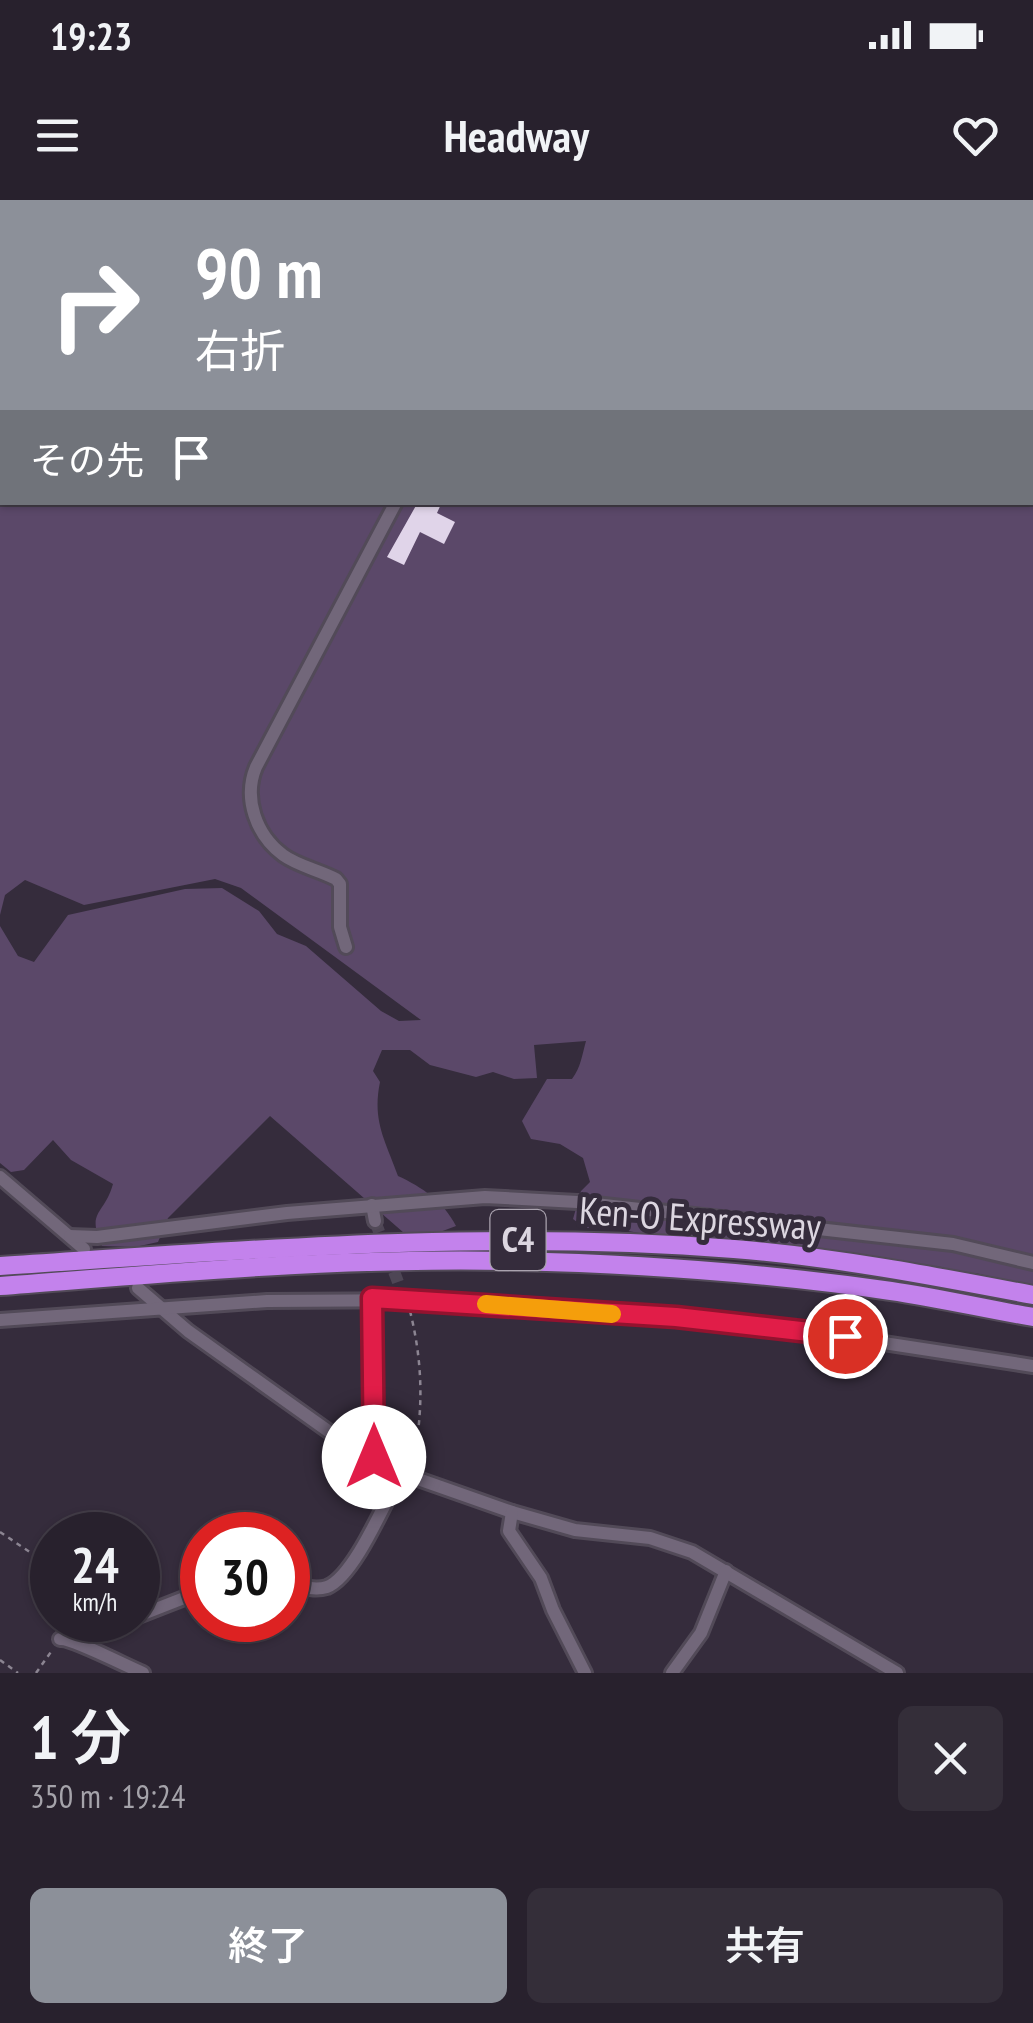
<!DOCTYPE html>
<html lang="ja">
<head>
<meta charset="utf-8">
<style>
	:root { --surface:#28212d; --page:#342e39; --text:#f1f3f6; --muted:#a5a3aa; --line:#443e49; --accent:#8c9099 }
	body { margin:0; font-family:"PT Sans Narrow","Noto Sans JP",sans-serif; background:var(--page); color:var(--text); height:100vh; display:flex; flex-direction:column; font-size:38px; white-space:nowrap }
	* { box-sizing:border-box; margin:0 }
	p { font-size:32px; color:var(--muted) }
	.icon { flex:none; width:55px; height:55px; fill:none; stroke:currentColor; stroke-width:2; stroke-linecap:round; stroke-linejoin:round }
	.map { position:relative; height:1473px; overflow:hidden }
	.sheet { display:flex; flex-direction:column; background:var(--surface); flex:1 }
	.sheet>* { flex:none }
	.guide { position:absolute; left:0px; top:0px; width:1035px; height:305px; box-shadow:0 2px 8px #0004,0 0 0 2px var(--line); background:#8c9099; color:#fff; overflow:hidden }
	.speed { position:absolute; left:30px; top:1312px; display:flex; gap:20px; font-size:50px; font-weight:700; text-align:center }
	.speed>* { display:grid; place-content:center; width:130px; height:130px; border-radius:50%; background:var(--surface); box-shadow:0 2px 8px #0004,0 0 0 2px var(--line); line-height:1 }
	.speed small { font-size:25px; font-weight:400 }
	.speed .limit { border:15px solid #d22; background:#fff; color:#111 }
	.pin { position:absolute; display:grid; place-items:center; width:85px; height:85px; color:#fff; margin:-42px; border:5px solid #fff; border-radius:50%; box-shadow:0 2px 10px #0007 }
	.me { position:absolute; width:110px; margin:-55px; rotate:0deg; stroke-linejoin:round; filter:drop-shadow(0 0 8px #0008) }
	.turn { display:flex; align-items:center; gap:35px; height:210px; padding:0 30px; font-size:45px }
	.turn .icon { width:130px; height:130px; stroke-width:2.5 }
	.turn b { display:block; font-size:70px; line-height:85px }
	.then { display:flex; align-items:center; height:95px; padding:0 30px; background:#0003; gap:20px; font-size:38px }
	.round { display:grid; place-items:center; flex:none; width:105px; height:105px; border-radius:15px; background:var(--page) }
	.head { display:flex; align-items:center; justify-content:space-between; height:170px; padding:0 30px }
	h1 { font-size:60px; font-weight:600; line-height:75px }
	.cta { display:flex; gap:20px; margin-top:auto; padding:20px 30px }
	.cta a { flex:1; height:115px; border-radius:15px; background:var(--accent); color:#fff; font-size:40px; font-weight:600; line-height:115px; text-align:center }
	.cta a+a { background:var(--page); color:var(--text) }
	.status { display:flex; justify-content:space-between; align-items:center; height:70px; padding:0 50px; background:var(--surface); direction:ltr }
	.status svg { height:28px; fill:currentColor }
	header { display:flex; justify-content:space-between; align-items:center; height:130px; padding:0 30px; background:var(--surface); font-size:45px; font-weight:600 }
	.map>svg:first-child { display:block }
	.green { fill:#5b4869; fill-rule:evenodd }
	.building { fill:#e0d4e9 }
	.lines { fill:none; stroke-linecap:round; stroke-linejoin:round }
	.minor-tunnel { stroke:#4e4655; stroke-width:12; stroke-dasharray:12 6; stroke-linecap:butt }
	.minor-casing { stroke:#524a58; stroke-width:18 }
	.highway-casing { stroke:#524a58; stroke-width:22 }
	.path { stroke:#8c8592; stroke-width:2.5; stroke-dasharray:5 5; stroke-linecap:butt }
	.minor { stroke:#72677a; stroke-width:12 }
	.highway { stroke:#c382ec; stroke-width:18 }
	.route-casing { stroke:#92132f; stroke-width:25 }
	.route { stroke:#e11d48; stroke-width:18 }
	.slow { stroke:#f59e0b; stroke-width:18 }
	.labels { text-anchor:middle; stroke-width:10; stroke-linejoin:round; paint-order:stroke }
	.shield { fill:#352c3c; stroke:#aaa3af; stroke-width:2.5 }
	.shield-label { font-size:35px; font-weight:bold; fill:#dcd6e0 }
	.street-label { font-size:38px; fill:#dcd6e0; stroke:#352c3c }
</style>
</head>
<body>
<div class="status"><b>19:23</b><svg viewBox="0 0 49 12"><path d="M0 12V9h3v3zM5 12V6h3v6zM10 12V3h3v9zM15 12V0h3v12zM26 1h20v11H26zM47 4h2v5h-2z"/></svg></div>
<header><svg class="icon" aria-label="menu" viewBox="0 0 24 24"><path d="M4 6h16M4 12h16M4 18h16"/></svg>Headway<svg class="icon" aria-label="heart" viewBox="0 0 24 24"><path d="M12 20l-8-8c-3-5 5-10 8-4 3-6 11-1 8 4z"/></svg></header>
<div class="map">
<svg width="1033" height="1473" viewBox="0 0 1033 1473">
	<rect width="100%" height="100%" fill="#352c3c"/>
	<!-- green -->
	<path class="green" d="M 0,0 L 1033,0 L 1033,1086 L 975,1073 L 959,1073 L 941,1067 L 832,1053 L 807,1047 L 759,1045 L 730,1038 L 668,1038 L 611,1028 L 585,1028 L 573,1019 L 581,991 L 590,982 L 583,958 L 560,944 L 531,939 L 522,921 L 547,879 L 572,879 C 581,867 582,855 586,841 L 534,845 L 537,878 L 514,879 L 493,872 L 476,877 L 430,865 L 410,850 L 382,850 L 373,871 L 380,882 C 372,921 385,940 398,976 C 422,987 444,1002 456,1026 L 440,1032 L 404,1033 L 270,916 L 168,1018 L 158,1042 L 135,1047 L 102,1046 C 86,1010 104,1016 113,984 L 71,960 L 53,940 L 24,970 L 11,972 L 0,963 L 0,726 L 18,756 L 34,762 L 68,715 L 185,689 L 222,688 L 259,711 L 277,734 L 306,746 L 381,811 L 399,821 L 421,820 L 241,688 L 215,679 L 84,705 L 25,680 L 5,695 L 0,715 ZM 2,2 L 1032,2 L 1032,302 L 2,302 Z"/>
	<!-- building -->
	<polygon class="building" points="418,302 442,302 437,313 455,322 444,344 420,332 404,365 387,357"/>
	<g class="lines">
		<!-- minor-tunnel -->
		<polyline class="minor-tunnel" points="375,1021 398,1082"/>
		<!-- minor casing -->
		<g class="minor-casing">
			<g id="minor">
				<polyline points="750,0 750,2"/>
				<polyline points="552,2 553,0"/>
				<polyline points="779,2 788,0"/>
				<path d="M 346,747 L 340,727 L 340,684 L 336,679 C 319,670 298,666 283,655 C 256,635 243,598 256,567 L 396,302"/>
				<polyline points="0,977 84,1049"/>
				<polyline points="372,1005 375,1021"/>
				<polyline points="70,1036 97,1037 287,1013 485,997 577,1002 953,1044 1033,1063"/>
				<polyline points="138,1088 188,1131 331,1233 401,1273 512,1312 575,1330 650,1338 692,1352 897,1473"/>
				<polyline points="372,1098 374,1257"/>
				<polyline points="0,1120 267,1101 434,1100 786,1128 1033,1166"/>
				<polyline points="512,1312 509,1331 541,1378 553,1410 585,1473"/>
				<path d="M 288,1383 C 300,1386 314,1391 327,1387 C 355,1376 386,1299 401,1273"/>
				<polyline points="138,1416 202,1391"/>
				<path d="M 60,1439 C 72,1438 126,1466 143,1473"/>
				<polyline points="80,1444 102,1430 127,1420"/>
				<polyline points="672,1473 701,1433 726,1371"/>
			</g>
		</g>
		<!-- highway casing -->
		<g class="highway-casing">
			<g id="highway">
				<path d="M 0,1066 C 244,1050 489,1029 734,1049 C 834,1057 934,1076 1033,1095"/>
				<path d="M 0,1086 C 171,1073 343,1057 514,1061 C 640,1064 767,1073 891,1091 C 939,1098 986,1109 1033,1117"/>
			</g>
		</g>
		<!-- path -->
		<g class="path">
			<path d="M 410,1111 C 423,1163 424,1213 412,1266"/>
			<polyline points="0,1332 52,1367"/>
			<polyline points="0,1460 18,1473"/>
			<polyline points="36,1473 53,1449"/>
		</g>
		<!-- minor -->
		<use href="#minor" class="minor"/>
		<!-- highway -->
		<use href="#highway" class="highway"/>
	</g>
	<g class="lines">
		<!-- route casing -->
		<g class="route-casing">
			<polyline id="route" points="374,1257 372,1098 676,1117 845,1136"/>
		</g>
		<!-- route -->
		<use href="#route" class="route"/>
		<!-- slow -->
		<polyline class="slow" points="486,1104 612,1114"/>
	</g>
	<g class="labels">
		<!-- shield labels -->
		<rect class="shield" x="490.5" y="1010" width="55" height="60" rx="8"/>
		<g class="shield-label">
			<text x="518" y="1052">C4</text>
		</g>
		<!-- street labels -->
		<g class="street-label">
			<text transform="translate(700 1019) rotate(4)" y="13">Ken-O Expressway</text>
		</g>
	</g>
</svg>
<div class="speed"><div>24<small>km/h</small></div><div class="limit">30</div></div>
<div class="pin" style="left:845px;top:1136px;background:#d93025"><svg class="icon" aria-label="arrive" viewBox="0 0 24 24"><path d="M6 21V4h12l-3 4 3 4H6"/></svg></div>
<svg class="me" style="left:374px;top:1257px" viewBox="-20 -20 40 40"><circle r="19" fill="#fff"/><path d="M0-13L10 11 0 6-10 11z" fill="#e11d48"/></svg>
<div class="guide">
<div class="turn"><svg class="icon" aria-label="right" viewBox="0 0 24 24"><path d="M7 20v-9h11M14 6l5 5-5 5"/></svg><div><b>90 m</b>右折</div></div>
<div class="then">その先<svg class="icon" aria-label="arrive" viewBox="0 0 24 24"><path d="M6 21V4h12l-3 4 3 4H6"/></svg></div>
</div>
</div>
<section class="sheet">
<div class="head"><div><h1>1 分</h1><p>350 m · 19:24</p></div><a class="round"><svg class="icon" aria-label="close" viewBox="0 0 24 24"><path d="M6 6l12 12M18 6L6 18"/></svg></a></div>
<div class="cta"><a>終了</a><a>共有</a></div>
</section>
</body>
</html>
